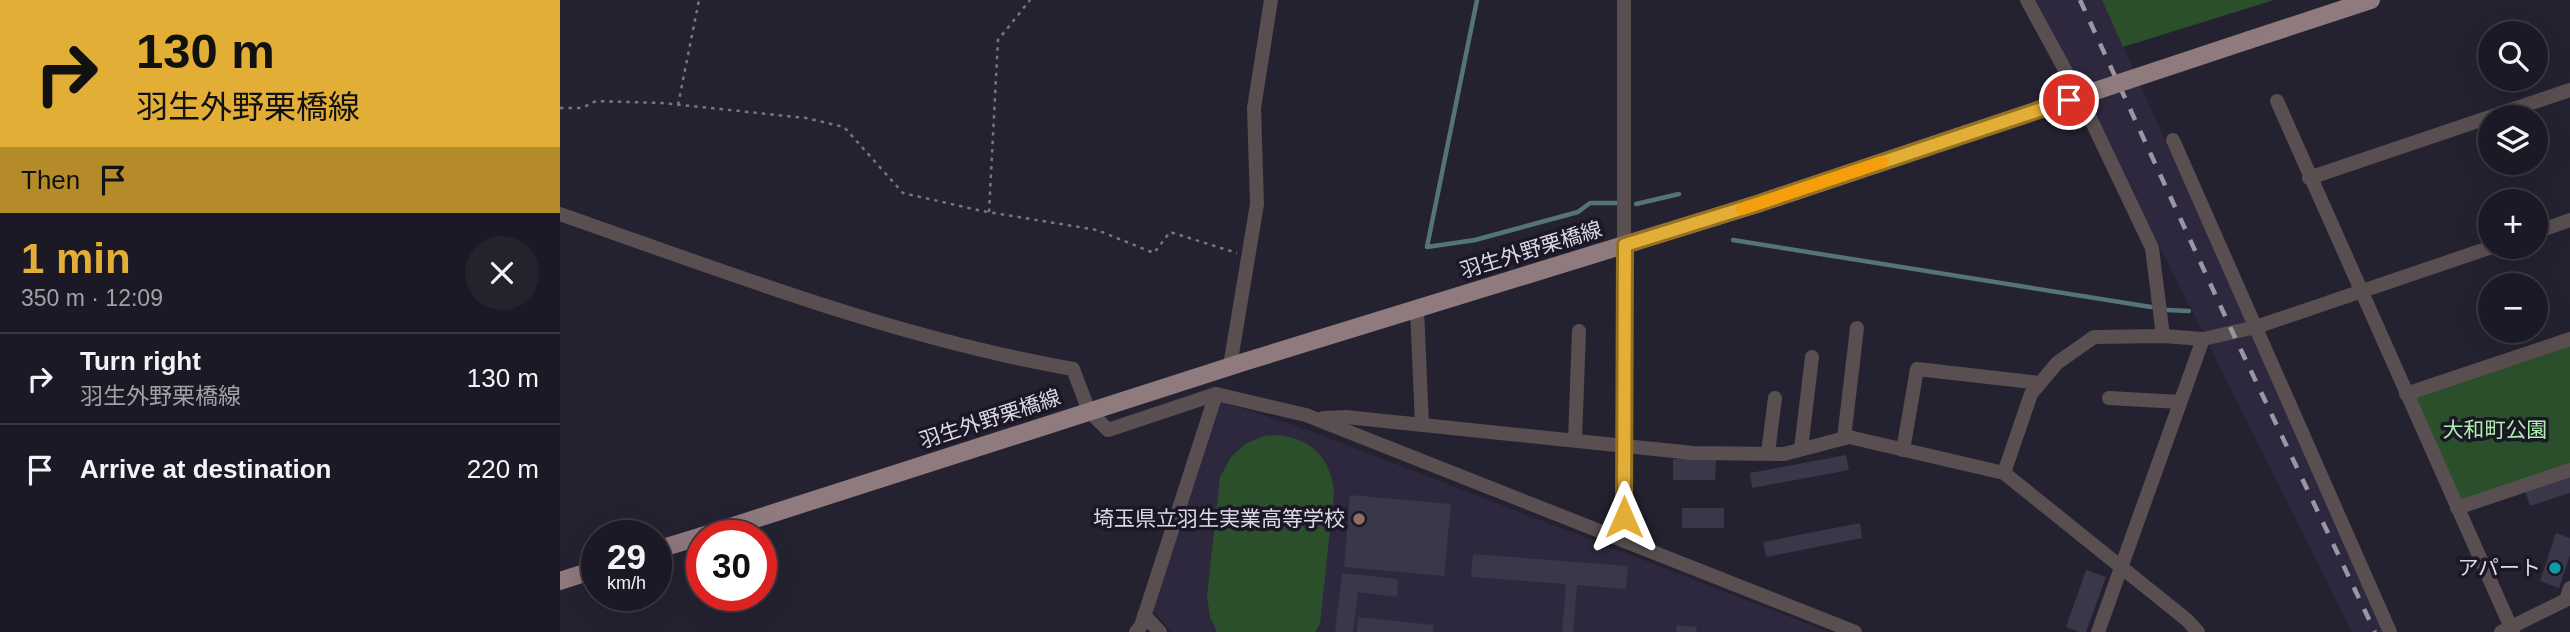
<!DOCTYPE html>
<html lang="en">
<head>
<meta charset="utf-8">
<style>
	:root { --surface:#1b1925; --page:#24222d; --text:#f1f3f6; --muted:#a0a0a7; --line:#393842; --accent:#e3ae35 }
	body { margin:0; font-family:Helvetica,"Noto Sans JP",sans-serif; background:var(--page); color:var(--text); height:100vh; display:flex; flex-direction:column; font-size:26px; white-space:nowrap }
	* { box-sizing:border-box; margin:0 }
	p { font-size:23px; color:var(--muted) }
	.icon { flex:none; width:38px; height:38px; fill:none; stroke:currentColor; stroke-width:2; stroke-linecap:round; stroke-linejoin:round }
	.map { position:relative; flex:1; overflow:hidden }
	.panel { display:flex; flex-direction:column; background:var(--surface); width:560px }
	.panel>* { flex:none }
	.top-card { background:#e3ae35; color:#111; overflow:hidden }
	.buttons { position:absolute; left:1918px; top:21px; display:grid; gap:14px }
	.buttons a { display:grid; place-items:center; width:70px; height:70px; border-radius:50%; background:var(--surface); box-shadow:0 7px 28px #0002,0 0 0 2px var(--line); font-size:35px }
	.speed { position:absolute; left:21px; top:520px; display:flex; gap:14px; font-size:35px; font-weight:700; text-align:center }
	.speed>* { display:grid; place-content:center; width:91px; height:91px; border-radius:50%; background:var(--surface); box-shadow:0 7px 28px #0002,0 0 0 2px var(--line); line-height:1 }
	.speed small { font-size:18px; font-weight:400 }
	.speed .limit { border:10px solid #d22; background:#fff; color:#111 }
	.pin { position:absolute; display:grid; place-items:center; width:60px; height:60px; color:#fff; margin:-30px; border:4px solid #fff; border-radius:50%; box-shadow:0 2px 7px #0007 }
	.me { position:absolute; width:77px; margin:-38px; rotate:0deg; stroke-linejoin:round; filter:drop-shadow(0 0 5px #0008) }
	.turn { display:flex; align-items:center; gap:24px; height:147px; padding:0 21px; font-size:32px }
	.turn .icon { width:91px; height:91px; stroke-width:2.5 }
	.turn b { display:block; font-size:49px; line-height:60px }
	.then { display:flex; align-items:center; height:66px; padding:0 21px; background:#0003; gap:14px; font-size:26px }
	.round { display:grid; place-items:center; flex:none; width:74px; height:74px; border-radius:37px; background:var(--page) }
	.headline { display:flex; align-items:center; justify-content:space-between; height:119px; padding:0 21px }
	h1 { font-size:42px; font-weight:800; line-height:52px; color:var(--accent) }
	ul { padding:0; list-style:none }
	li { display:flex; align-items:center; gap:21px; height:91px; padding:0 21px; border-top:2px solid var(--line) }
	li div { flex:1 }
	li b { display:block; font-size:26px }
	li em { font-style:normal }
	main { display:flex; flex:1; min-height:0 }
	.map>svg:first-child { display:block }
	.built { fill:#2d283e }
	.green { fill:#2b4f2b }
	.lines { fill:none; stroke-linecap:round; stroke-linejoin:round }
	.stream { stroke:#537478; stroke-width:4.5 }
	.building { fill:#3a3748 }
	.path { stroke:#787583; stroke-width:2.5; stroke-dasharray:3.5 5; stroke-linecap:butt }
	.minor { stroke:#594f51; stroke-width:14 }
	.major { stroke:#8f7a7e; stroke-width:18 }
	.rail { stroke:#9a97a4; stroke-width:4.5; stroke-dasharray:12 12; stroke-linecap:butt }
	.major-bridge { stroke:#8f7a7e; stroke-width:18 }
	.route-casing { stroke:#947122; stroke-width:18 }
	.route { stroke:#e3ae35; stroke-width:12 }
	.slow { stroke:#f59e0b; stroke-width:12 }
	.education-dot { fill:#8d6e63; stroke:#1b1727; stroke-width:2.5 }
	.culture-dot { fill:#0f9aa8; stroke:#1b1727; stroke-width:2.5 }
	.labels { text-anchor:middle; stroke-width:7; stroke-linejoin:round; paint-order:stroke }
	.street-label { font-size:21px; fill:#dbd9e4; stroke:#1b1727 }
	.park-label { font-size:21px; fill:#acefaa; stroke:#1b1727 }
	.poi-label { font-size:21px; fill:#dbd9e4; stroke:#1b1727; text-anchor:end }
</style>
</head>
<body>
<main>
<section class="panel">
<div class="top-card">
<div class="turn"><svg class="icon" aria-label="right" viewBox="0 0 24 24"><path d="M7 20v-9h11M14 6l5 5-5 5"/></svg><div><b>130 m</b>羽生外野栗橋線</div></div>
<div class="then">Then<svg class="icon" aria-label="arrive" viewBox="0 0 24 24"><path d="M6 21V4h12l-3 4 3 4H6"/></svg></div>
</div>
<div class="headline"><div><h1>1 min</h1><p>350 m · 12:09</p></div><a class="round"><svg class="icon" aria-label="close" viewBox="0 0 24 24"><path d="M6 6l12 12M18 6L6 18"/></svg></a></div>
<ul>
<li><svg class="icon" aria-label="right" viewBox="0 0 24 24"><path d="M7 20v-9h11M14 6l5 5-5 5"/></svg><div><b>Turn right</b><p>羽生外野栗橋線</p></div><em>130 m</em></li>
<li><svg class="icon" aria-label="arrive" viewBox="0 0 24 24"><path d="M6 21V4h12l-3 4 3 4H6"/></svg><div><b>Arrive at destination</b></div><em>220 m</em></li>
</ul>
</section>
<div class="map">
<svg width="2010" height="632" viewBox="0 0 2010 632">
	<rect width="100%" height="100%" fill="#242131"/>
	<!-- built -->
	<g class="built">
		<polygon points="1475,0 1542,0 1688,323 1643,332"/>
		<polygon points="1693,331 1825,632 1792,632 1649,345 1655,341"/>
		<polygon points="655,400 740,427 1269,632 611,632 593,611"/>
	</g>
	<!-- green -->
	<g class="green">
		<polygon points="1542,0 1714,0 1563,47"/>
		<polygon points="2010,346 2010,465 1899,502 1851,396"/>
		<path d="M 715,435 C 751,437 771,458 774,493 L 760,624 L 755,632 L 657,632 L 650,617 L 647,596 L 660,477 L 671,457 L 685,444 L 704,436 Z"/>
	</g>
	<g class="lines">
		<!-- stream -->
		<g class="stream">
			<polyline points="917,0 867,247 915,240 1018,212 1030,203 1059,203"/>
			<polyline points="1076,204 1119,194"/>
			<polyline points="1173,240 1591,307"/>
			<polyline points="1607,310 1629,311"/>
		</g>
	</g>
	<!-- building -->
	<g class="building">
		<polygon points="1286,455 1289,470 1192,488 1190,473"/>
		<polygon points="1113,459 1156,459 1155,480 1113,480"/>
		<polygon points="2010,473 2010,493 1970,506 1964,488"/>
		<polygon points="790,495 891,504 884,576 784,567"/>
		<rect x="1122" y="508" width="42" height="20"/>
		<polygon points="1300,523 1302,538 1206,557 1203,542"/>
		<polygon points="1996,533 2010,538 2010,555 1999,588 1980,581"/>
		<polygon points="913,554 1068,566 1066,589 1017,585 1013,632 1002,632 1006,584 911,577"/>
		<polygon points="1526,570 1546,577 1526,632 1520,632 1506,627"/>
		<polygon points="782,573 838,579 837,597 798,592 793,632 775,632"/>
		<polygon points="798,617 874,625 873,632 797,632"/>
		<polygon points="1117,625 1137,627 1136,632 1116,632"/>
	</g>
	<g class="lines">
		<!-- path -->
		<g class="path">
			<polyline points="118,105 139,0"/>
			<polyline points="0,108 22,108 36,101 102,103 246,118 284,127 343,193 422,211 537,230 594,253 610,232 677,253"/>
			<polyline points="429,212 438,40 470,0"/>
		</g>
		<!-- minor -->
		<g class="minor">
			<polyline points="1064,0 1064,541"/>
			<polyline points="1467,0 1522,101 1592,248 1603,336"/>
			<polyline points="1717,101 1953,632"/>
			<polyline points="1613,140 1830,632"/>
			<polyline points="1749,178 2010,90"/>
			<path d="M 0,214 C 169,273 336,338 513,369 L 529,411 L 548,430 L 656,394 L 746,415 L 1295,632"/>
			<polyline points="1976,232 2010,220"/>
			<polyline points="857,309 862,425"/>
			<polyline points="670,366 697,204 694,108 711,0"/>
			<polyline points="1846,394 2010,339"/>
			<polyline points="1549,398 1620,402"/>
			<polyline points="763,418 786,417 1133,453 1224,454 1289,437 1444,473 1627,620 1638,632"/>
			<polyline points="1284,438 1297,328"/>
			<polyline points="1015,440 1019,331"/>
			<polyline points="1241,449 1252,357"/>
			<polyline points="1343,450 1357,369 1480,383"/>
			<polyline points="1208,453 1215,398"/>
			<polyline points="1444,473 1471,394 1497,363 1534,337 1603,336 1643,339 1696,327 1932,247"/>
			<polyline points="1897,508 2010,470"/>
			<polyline points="584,615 600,632"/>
			<polyline points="576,632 581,626 656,394"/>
			<polyline points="1538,632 1643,339"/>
			<polyline points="1941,632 2006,600 2010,588"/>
		</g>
		<!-- major -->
		<g class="major">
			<polyline points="1689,40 1811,0"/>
			<polyline points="142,536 687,361 1197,204 1406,134"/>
			<polyline points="96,550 142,536"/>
			<polyline points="0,581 37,569"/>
		</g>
		<!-- rail -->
		<polyline class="rail" points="1520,0 1672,331 1815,632"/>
		<!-- major-bridge -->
		<polyline class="major-bridge" points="1406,134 1689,40"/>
	</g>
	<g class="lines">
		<!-- route casing -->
		<g class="route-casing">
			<polyline id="route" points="1064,517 1065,245 1197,204 1509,100"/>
		</g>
		<!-- route -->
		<use href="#route" class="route"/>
		<!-- slow -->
		<polyline class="slow" points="1182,209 1322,162"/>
	</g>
	<!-- markers -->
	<circle class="education-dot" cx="799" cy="519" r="7"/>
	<circle class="culture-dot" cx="1995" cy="568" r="7"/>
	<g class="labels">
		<!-- street labels -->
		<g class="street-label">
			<text transform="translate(971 250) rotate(-17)" y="7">羽生外野栗橋線</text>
			<text transform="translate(430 419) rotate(-18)" y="7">羽生外野栗橋線</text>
		</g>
		<!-- park labels -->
		<g class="park-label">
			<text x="1935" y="437">大和町公園</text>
		</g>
		<!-- poi labels -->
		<g class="poi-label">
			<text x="785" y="526">埼玉県立羽生実業高等学校</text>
			<text x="1981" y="575">アパート</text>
		</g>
	</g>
</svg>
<div class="buttons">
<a><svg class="icon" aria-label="search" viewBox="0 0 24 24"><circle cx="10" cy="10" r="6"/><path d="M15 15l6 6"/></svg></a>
<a><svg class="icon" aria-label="layers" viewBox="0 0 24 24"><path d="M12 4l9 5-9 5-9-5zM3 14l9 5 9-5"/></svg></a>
<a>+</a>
<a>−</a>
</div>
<div class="speed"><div>29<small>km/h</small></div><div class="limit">30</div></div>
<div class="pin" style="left:1509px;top:100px;background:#d93025"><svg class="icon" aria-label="arrive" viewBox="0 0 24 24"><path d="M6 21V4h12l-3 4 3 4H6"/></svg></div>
<svg class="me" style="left:1064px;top:517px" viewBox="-20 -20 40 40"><path d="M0-17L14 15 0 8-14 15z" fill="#e3ae35" stroke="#fff" stroke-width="4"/></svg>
</div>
</main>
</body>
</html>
